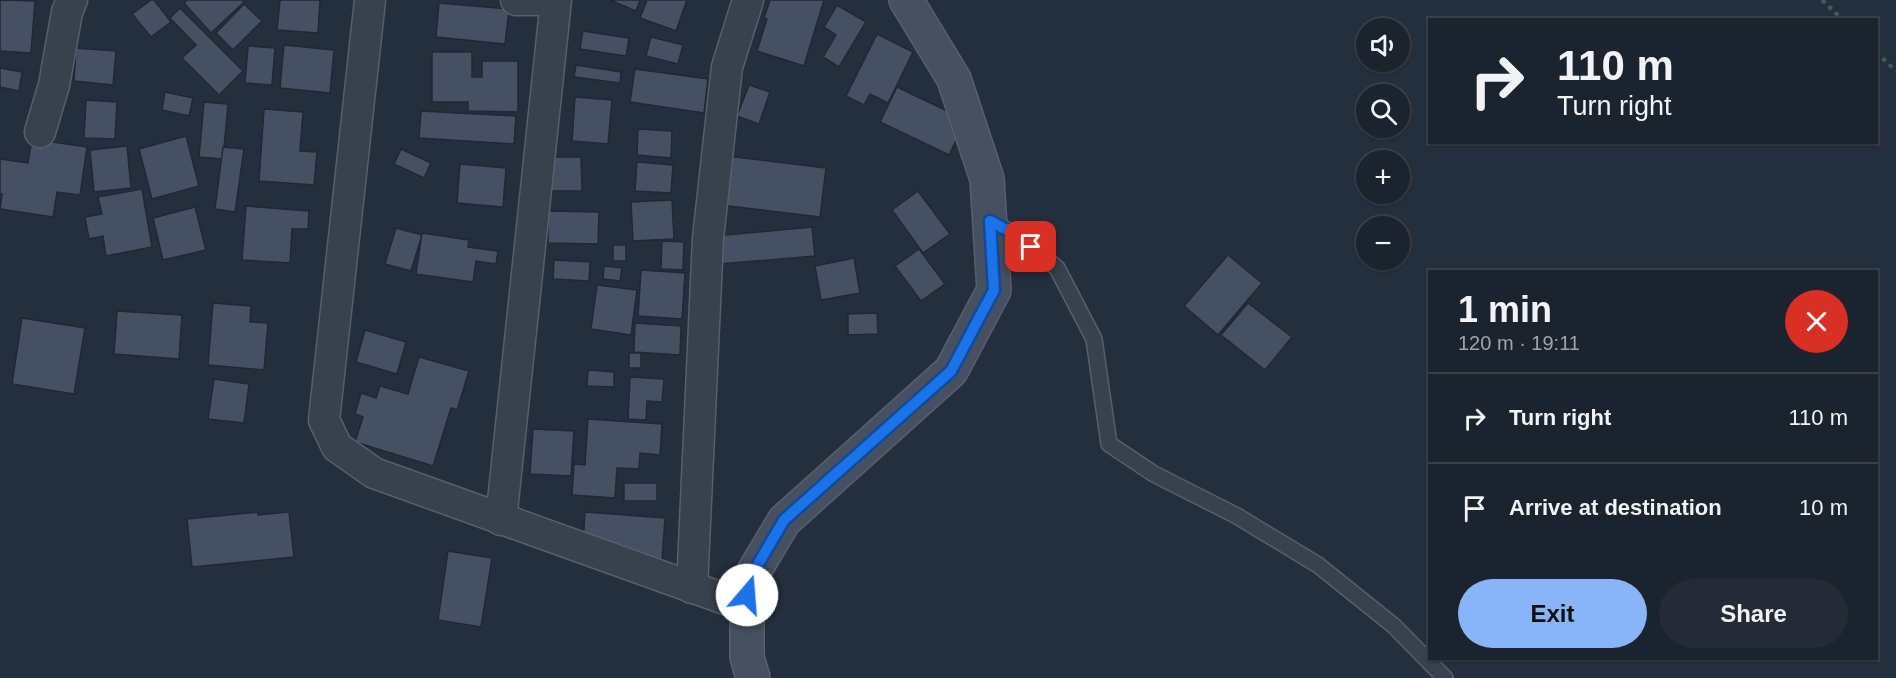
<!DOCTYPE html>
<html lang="en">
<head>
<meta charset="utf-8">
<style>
	:root { --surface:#1b232e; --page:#242b36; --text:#f1f3f6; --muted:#a0a4aa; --line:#39404a; --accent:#8ab4f8 }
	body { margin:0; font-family:Helvetica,sans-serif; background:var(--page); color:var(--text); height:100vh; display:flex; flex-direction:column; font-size:22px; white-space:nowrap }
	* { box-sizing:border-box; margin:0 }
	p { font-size:20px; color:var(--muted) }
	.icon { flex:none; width:33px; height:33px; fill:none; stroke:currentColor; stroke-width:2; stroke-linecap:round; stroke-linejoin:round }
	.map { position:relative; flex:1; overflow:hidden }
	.details { position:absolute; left:1428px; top:270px; width:450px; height:390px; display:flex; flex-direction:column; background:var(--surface); border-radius:0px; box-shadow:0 2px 4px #0004,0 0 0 2px var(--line) }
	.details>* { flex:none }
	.guide { position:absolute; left:1428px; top:18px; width:450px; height:126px; border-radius:0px; box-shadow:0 2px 4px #0004,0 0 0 2px var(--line); background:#1b232e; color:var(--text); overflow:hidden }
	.fabs { position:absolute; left:1356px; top:18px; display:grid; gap:12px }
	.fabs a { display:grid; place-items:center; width:54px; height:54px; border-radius:50%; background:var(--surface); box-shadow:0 2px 4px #0004,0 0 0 2px var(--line); font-size:30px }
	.pin { position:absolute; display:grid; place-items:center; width:51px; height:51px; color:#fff; margin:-26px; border-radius:12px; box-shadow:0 3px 9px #0006 }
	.me { position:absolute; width:66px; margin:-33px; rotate:18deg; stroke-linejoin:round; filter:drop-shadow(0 0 4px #0008) }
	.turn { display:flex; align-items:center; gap:21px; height:126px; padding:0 30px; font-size:27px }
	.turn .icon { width:78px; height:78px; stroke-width:2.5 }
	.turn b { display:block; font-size:42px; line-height:51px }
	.round { display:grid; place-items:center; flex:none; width:63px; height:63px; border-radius:32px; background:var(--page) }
	.headline { display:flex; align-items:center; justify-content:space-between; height:102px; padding:0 30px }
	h1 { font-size:36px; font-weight:800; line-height:45px }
	.action { display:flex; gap:12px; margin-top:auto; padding:12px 30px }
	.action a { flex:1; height:69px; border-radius:36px; background:var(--accent); color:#111; font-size:24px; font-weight:800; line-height:69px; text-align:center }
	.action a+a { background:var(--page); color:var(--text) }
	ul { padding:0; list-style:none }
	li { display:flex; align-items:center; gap:18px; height:90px; padding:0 30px; border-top:2px solid var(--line) }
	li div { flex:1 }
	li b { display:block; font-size:22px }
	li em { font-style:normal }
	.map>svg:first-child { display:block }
	.building { fill:#455162; stroke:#1f2835; stroke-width:1.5 }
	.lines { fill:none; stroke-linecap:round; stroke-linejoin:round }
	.lane-casing { stroke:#565f6c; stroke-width:18 }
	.street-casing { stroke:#565f6c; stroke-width:33 }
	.secondary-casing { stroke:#565f6c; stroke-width:36 }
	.path { stroke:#44595c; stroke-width:4; stroke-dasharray:4.5 4.5; stroke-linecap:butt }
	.lane { stroke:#38414e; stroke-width:15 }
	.street { stroke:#38414e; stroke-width:30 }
	.secondary { stroke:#465061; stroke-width:33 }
	.route-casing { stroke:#114b97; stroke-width:15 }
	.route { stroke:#1a73e8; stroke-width:10 }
</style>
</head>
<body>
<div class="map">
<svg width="1896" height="678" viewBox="0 0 1896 678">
	<rect width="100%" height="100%" fill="#242f3e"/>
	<!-- building -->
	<g class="building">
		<polygon points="0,0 35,1 31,53 0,51"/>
		<polygon points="151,0 154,0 171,22 151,37 132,14"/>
		<polygon points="187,0 242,0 244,2 211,33 184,3"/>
		<polygon points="280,0 320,0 318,33 277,30"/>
		<polygon points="610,0 640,0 636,11"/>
		<polygon points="647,0 687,0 676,31 640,18"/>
		<polygon points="770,0 824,0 804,66 757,51 767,19 764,18"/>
		<polygon points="439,3 509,9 505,44 436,37"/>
		<polygon points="244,4 262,21 233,50 216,33"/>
		<polygon points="837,5 866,22 839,67 823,57 836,35 824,27"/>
		<polygon points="180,8 243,71 219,95 182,58 196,45 170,18"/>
		<polygon points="583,31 629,38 626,56 580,49"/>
		<polygon points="877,34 913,52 888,103 870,94 864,105 846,96"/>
		<polygon points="651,37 683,45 678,64 646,56"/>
		<polygon points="284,45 334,50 330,93 280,88"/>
		<polygon points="248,46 275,48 272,85 245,83"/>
		<polygon points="76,48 116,51 113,85 74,81"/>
		<polygon points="432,52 472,52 472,77 482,77 482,61 518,61 518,112 468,111 468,102 432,102"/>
		<polygon points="576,65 621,72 620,83 574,77"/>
		<polygon points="0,68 22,72 19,91 0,87"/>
		<polygon points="635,69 708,79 704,113 630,102"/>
		<polygon points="749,85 770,92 759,124 737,116"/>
		<polygon points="897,87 966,120 949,155 880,122"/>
		<polygon points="165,92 193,98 189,116 162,110"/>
		<polygon points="575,97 612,100 608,144 572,141"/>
		<polygon points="86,100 117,102 115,139 84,138"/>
		<polygon points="204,102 228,104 223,159 199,157"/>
		<polygon points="264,109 303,112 300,151 317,152 314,185 259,181"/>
		<polygon points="421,111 516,116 514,144 419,138"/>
		<polygon points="638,129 672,131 671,158 637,155"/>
		<polygon points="186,136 199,186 152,199 139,149"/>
		<polygon points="32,139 87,147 80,195 57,192 53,217 0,209 2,194 0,194 0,159 28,163"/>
		<polygon points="127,146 131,188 94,192 90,150"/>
		<polygon points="223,147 244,149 235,212 215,209"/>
		<polygon points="401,149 431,163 424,178 394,164"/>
		<polygon points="720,155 826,168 820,217 713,204"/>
		<polygon points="551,157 581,157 582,191 551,191"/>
		<polygon points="637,162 673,165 671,193 635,191"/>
		<polygon points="460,164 506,168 503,207 457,203"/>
		<polygon points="142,189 152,247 106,256 103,236 89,239 85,217 102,214 98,197"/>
		<polygon points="918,191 950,234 923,253 892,210"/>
		<polygon points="672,200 674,239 633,241 631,202"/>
		<polygon points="246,206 309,211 308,229 292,229 290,263 242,260"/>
		<polygon points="195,207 206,250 163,260 153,218"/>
		<polygon points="548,211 599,212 598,244 548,243"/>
		<polygon points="812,227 815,256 707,265 704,237"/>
		<polygon points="396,228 422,235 411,271 385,264"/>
		<polygon points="422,233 469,240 468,247 498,251 496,264 476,261 473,282 416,274"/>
		<polygon points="662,241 684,242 683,270 661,269"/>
		<rect x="613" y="245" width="13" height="16"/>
		<polygon points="919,249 945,284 921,301 895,266"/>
		<polygon points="1228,255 1262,283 1218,335 1184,306"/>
		<polygon points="854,258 860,293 821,300 815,266"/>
		<polygon points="554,260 590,262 589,281 553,279"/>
		<polygon points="604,266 622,268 620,281 603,279"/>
		<polygon points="641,270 685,273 682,319 638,316"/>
		<polygon points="597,285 637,290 631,335 591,329"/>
		<polygon points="213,303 251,306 250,322 268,323 264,370 208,365"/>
		<polygon points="1248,303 1292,337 1265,370 1221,335"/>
		<polygon points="117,311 182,315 179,359 114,354"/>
		<polygon points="877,313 878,334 848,335 848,314"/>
		<polygon points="22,318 85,328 74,394 12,384"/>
		<polygon points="635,323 681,326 680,355 634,352"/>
		<polygon points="365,330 406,342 397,374 356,362"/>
		<rect x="629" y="353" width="12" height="15"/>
		<polygon points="419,357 469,371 457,410 451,408 433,466 355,442 363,417 355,414 361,393 376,398 380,386 408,394"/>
		<polygon points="588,370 614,372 614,387 587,386"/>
		<polygon points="630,377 664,379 662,402 647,401 646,420 628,419"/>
		<polygon points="214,379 249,384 244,423 208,419"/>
		<polygon points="588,419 662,424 660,455 640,453 639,469 617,468 615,498 572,495 574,464 585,465"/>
		<polygon points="533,429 574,431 571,476 530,474"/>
		<rect x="624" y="483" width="33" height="18"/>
		<polygon points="258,512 258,515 289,512 294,557 192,567 187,519"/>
		<polygon points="585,512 665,518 662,561 583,543"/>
		<polygon points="448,551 492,558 481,627 438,620"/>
	</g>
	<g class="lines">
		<!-- lane casing -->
		<g class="lane-casing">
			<polyline id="lane" points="990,221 1018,236 1057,268 1094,339 1109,444 1154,474 1237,516 1318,565 1394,626 1445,678"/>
		</g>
		<!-- street casing -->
		<g class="street-casing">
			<g id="street">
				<polyline points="370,0 324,420 337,447 374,473 747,607"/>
				<polyline points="516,0 555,0"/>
				<polyline points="40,132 54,85 67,12 72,0"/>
				<polyline points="501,520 556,0"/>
				<polyline points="692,588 708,238 727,67 748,0"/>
			</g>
		</g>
		<!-- secondary casing -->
		<g class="secondary-casing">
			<polyline id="secondary" points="753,678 747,657 747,583 784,521 951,371 994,290 987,179 954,79 906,0"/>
		</g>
		<!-- path -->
		<g class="path">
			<polyline points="1822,0 1843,20"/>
			<polyline points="1876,52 1896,71"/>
		</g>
		<!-- lane -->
		<use href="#lane" class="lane"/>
		<!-- street -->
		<use href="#street" class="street"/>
		<!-- secondary -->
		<use href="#secondary" class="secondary"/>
	</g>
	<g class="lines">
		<!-- route casing -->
		<g class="route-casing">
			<polyline id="route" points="747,595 747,583 784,520 951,371 994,290 990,221 1018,236 1031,247"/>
		</g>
		<!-- route -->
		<use href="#route" class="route"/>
	</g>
</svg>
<div class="fabs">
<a><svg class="icon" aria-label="sound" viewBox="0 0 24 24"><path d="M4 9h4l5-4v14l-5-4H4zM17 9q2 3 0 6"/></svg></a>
<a><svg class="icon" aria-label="search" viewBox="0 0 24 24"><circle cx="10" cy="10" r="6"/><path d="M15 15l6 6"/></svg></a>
<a>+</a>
<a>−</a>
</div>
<div class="pin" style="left:1031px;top:247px;background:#d93025"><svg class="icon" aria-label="arrive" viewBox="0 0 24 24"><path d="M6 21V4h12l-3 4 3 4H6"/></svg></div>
<svg class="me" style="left:747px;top:595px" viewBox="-20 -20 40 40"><circle r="19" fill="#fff"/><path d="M0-13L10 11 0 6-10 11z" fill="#1a73e8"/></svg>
<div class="guide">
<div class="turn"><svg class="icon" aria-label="right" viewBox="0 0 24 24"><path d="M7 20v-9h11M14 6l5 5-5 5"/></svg><div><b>110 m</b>Turn right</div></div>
</div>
<section class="details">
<div class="headline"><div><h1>1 min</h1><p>120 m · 19:11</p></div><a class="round" style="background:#d93025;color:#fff"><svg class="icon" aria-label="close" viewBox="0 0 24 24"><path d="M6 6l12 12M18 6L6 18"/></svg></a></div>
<ul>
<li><svg class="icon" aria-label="right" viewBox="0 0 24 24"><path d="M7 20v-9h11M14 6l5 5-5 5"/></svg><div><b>Turn right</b></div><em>110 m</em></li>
<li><svg class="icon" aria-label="arrive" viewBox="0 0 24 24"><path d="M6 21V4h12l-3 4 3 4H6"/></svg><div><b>Arrive at destination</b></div><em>10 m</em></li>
</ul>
<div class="action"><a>Exit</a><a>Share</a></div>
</section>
</div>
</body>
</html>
